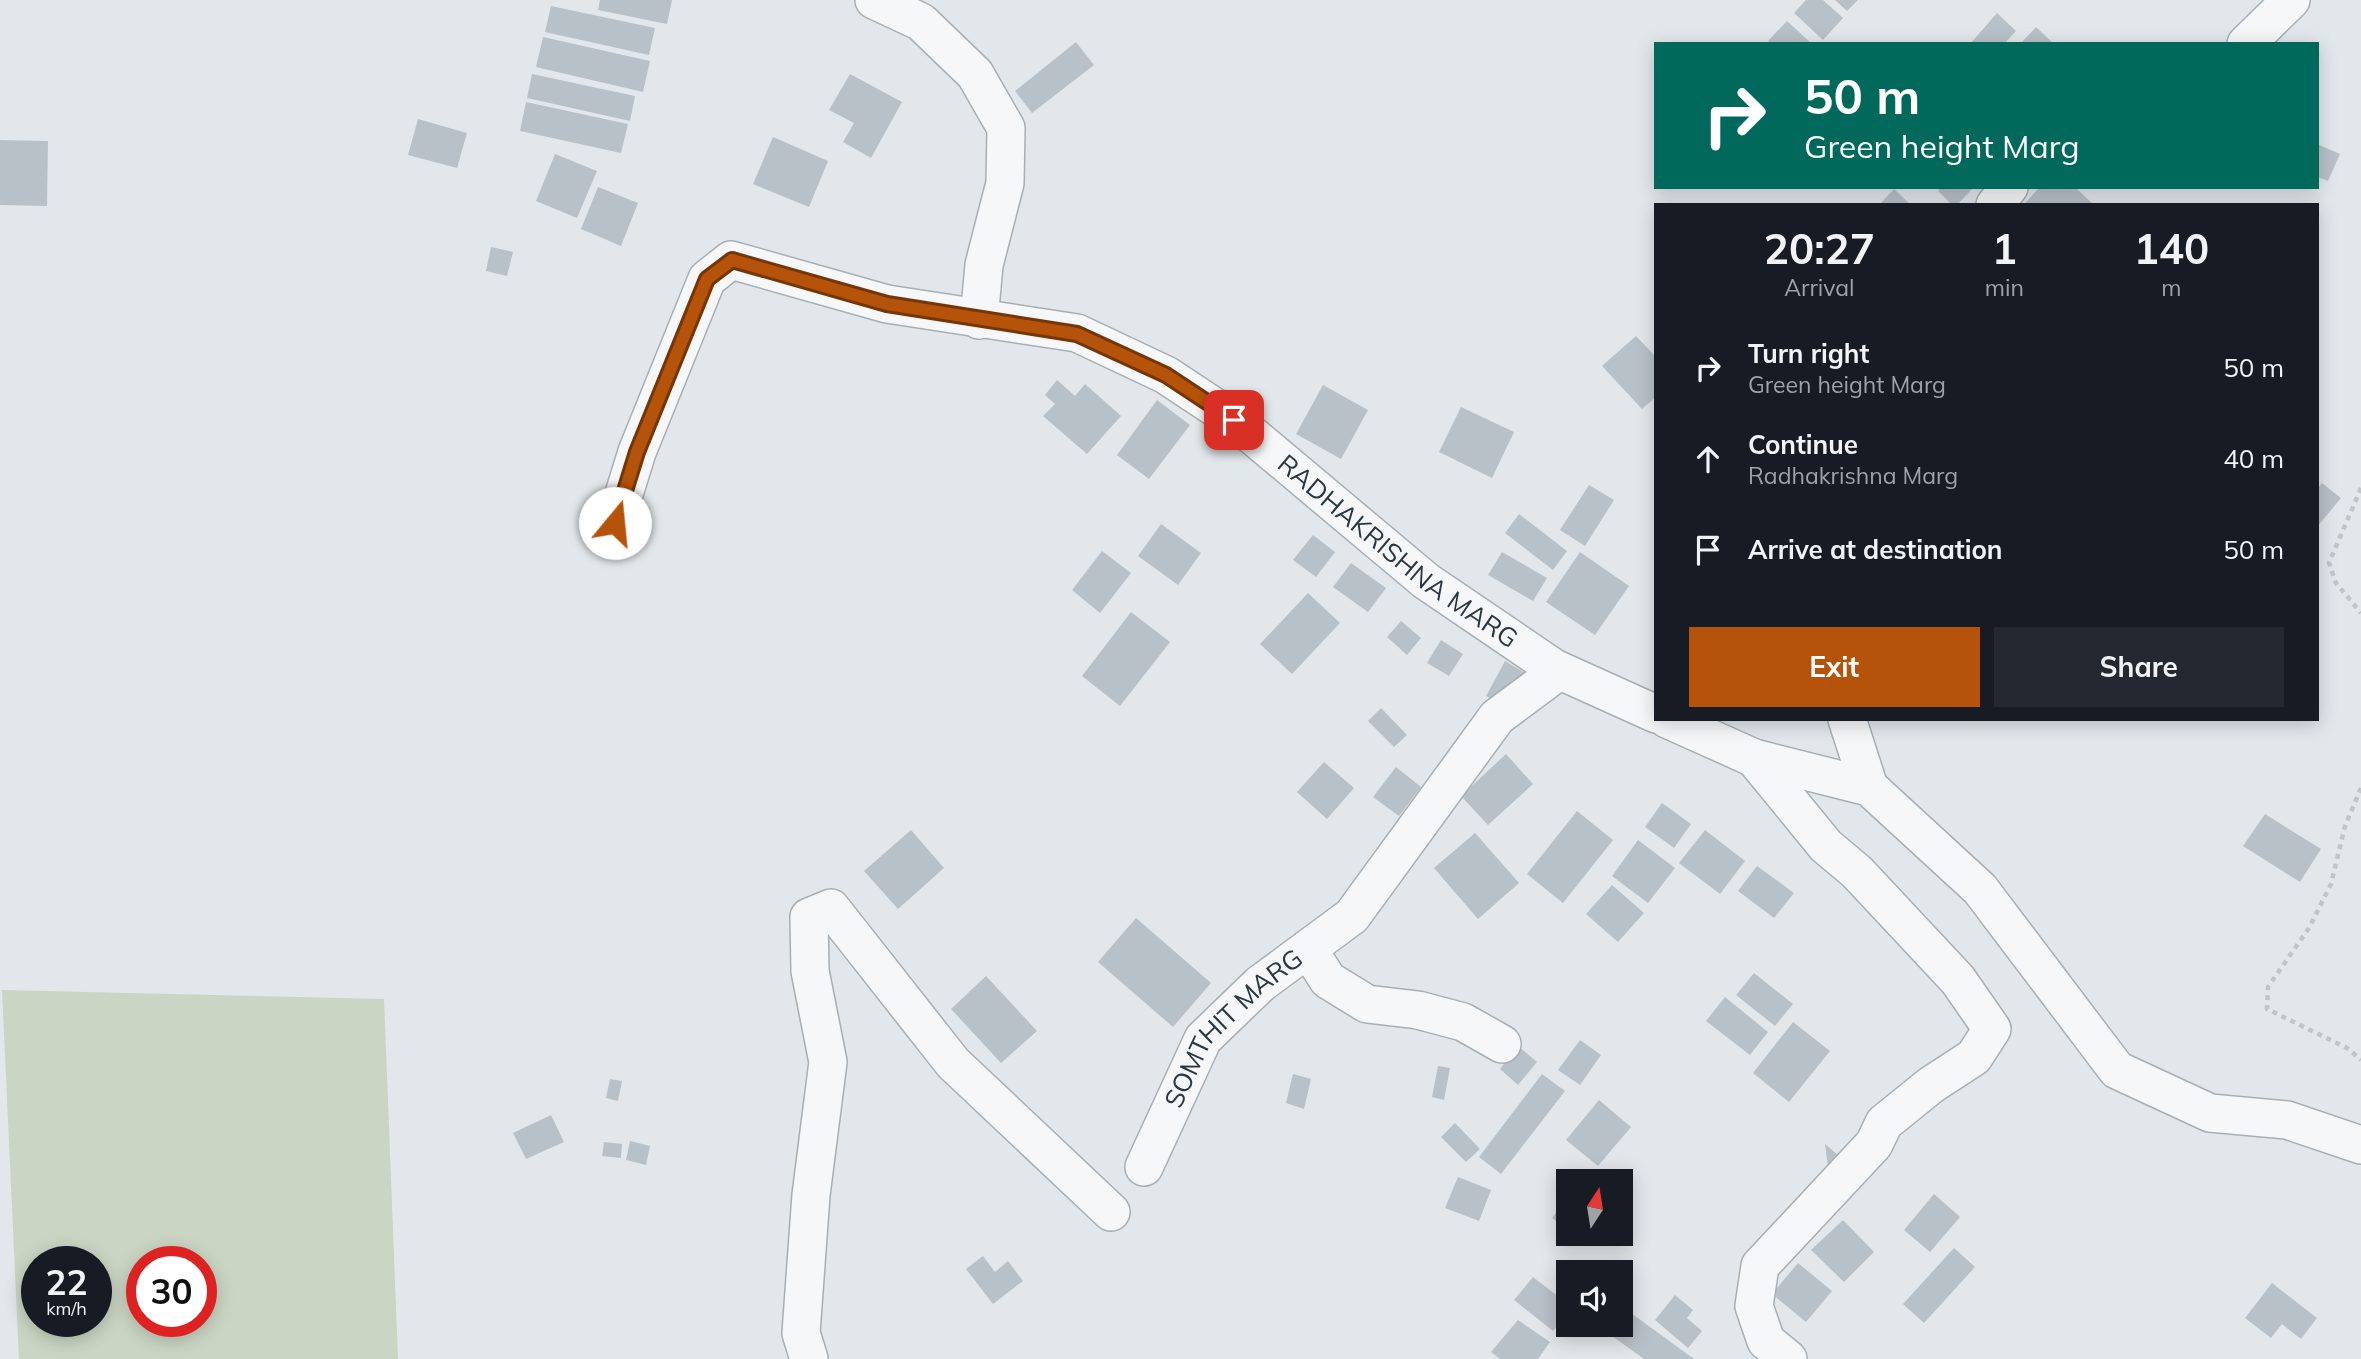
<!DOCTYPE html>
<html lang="en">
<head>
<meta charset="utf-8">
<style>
	:root { --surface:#171b24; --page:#242831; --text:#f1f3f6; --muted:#9ea1a6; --accent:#b45309 }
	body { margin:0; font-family:Mulish,sans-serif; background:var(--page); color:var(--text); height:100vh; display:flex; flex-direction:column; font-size:26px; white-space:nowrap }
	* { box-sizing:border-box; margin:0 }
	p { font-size:23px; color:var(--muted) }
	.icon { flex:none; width:38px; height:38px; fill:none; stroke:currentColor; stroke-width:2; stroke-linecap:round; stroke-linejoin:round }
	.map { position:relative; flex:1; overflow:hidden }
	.drawer { position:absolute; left:1654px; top:203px; width:665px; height:518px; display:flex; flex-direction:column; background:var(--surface); border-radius:0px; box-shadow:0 4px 18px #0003 }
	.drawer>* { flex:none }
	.top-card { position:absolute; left:1654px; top:42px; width:665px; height:147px; border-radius:0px; box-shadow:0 4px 18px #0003; background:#00695c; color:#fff; overflow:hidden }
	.needle { width:46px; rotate:12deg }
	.tools { position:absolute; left:1556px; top:1169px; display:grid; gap:14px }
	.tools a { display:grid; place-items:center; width:77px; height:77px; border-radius:0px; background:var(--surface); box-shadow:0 4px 18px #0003; font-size:35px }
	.speed { position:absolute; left:21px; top:1246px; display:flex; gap:14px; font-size:35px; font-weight:700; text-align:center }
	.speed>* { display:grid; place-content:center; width:91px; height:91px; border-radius:50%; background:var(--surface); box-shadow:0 4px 18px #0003; line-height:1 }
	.speed small { font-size:18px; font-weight:400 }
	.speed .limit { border:10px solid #d22; background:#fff; color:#111 }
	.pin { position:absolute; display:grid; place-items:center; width:60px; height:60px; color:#fff; margin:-30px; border-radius:14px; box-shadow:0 4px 10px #0006 }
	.me { position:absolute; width:77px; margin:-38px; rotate:17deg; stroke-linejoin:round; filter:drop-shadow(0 0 5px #0008) }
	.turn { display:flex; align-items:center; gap:24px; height:147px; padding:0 35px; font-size:32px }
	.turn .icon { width:91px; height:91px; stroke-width:2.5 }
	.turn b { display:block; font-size:49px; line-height:60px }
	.eta { display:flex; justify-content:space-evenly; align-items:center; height:119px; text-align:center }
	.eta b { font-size:42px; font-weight:700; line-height:49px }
	.primary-button { display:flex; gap:14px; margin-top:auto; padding:14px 35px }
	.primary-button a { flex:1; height:80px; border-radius:0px; background:var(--accent); color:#fff; font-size:28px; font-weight:700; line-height:80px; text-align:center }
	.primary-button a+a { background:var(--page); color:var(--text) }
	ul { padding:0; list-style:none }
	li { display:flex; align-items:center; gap:21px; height:91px; padding:0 35px }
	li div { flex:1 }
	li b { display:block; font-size:26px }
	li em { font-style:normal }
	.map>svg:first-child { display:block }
	.green { fill:#cad5c3; fill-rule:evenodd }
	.building { fill:#b9c1c8 }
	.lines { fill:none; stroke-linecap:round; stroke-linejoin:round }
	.street-casing { stroke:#a7afb5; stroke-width:40 }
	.path { stroke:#c0c5ca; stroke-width:4.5; stroke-dasharray:5 5; stroke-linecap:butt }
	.street { stroke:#f5f7f9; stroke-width:37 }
	.route-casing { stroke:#753606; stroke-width:18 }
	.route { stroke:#b45309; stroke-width:12 }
	.labels { text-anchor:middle; stroke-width:5; stroke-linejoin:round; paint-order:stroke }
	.street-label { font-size:26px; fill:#293743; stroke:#f1f5f8 }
</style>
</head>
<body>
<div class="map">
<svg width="2361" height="1359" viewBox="0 0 2361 1359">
	<rect width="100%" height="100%" fill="#e2e7eb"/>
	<!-- green -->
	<path class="green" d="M 2,990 L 384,999 L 398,1359 L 19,1359 ZM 37,1262 L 96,1262 L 96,1321 L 37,1321 ZM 142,1262 L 201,1262 L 201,1321 L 142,1321 Z"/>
	<!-- building -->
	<g class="building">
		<polygon points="600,0 672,0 667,24 598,10"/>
		<polygon points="1806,0 1823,0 1843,18 1823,40 1794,13"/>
		<polygon points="1835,0 1858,0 1847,11"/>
		<polygon points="551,6 655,28 649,55 545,32"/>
		<polygon points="1997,13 2016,31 2004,44 1970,44"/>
		<polygon points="1787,21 1812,44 1771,44 1768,41"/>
		<polygon points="2036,27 2054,44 2020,44"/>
		<polygon points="543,37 650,61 643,92 536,67"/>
		<polygon points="1076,42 1094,65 1032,113 1015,91"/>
		<polygon points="532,74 635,96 630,121 527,98"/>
		<polygon points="850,74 902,102 871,158 843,142 854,123 829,110"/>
		<polygon points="526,102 628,124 621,153 520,131"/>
		<polygon points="418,119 467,133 457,168 408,155"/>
		<polygon points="773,137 828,161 809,207 753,184"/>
		<polygon points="0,140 48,141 47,206 0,205"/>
		<polygon points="2317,144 2340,154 2328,181 2317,177"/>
		<polygon points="555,154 597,171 577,218 536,201"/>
		<polygon points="598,187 638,203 621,246 581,229"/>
		<polygon points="1941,187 1974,187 1957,205 1952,205 1938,191"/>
		<polygon points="2040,187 2075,187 2094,205 2027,205 2025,203"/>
		<polygon points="1894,189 1911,205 1879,205"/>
		<polygon points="491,247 513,252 507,276 486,271"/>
		<polygon points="1636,336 1656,357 1656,397 1642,409 1602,366"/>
		<polygon points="1057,380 1075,396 1085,384 1121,416 1087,454 1043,416 1055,404 1045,395"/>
		<polygon points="1323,385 1368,410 1341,459 1296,434"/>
		<polygon points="1157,400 1190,425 1149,479 1117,455"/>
		<polygon points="1461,407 1514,432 1492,478 1439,452"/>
		<polygon points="2322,483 2341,498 2317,527 2317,489"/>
		<polygon points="1589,485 1614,500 1585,546 1560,530"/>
		<polygon points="1519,514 1567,551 1553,570 1505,533"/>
		<polygon points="1161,524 1201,553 1178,585 1138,556"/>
		<polygon points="1313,535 1335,552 1316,577 1293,560"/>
		<polygon points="1102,551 1131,573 1100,613 1072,590"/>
		<polygon points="1502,552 1547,578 1533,601 1488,575"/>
		<polygon points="1580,552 1629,586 1595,635 1546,602"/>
		<polygon points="1351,563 1386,588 1368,612 1333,587"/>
		<polygon points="1308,593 1340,623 1292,674 1260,644"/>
		<polygon points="1131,612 1170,642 1120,706 1082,676"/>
		<polygon points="1401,621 1421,638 1407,655 1387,637"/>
		<polygon points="1441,640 1463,654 1449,676 1427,663"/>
		<polygon points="1505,661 1525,673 1505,707 1486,696"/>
		<polygon points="1381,708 1407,735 1394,747 1368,721"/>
		<polygon points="1506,754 1533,784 1488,825 1461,796"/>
		<polygon points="1324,762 1354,788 1327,819 1297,792"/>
		<polygon points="1396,767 1421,787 1399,816 1373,797"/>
		<polygon points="1662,803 1691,824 1674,848 1645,827"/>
		<polygon points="1577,811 1613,840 1563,903 1527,874"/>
		<polygon points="2265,814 2321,849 2300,882 2243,846"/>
		<polygon points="911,830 944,868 898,909 864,871"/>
		<polygon points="1705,830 1745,861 1720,894 1679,863"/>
		<polygon points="1475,833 1519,883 1478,919 1434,868"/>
		<polygon points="1638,840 1675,868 1648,903 1612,876"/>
		<polygon points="1757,866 1794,893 1774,918 1738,891"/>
		<polygon points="1612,885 1644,913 1618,942 1586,914"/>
		<polygon points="1136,918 1211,983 1173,1027 1098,962"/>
		<polygon points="1754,973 1793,1004 1775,1026 1736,995"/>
		<polygon points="986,976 1037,1031 1001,1063 951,1009"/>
		<polygon points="1725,997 1768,1032 1750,1055 1706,1021"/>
		<polygon points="1793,1022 1830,1051 1789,1102 1753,1073"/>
		<polygon points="1580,1040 1601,1055 1580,1085 1558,1070"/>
		<polygon points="1518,1046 1537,1062 1518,1085 1500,1069"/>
		<polygon points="1438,1066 1450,1068 1444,1100 1432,1097"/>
		<polygon points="1293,1074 1311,1079 1304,1109 1286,1103"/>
		<polygon points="1542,1074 1565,1091 1501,1174 1479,1157"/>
		<polygon points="610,1079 622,1081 618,1101 606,1098"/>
		<polygon points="1599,1100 1631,1127 1598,1166 1566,1140"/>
		<polygon points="551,1115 564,1142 526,1159 513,1133"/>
		<polygon points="1455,1123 1480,1149 1466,1162 1441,1137"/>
		<polygon points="630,1141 650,1146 646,1165 626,1160"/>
		<polygon points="604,1142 622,1144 621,1158 602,1156"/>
		<polygon points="1825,1144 1838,1155 1828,1167"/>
		<polygon points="1458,1177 1491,1190 1479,1221 1445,1208"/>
		<polygon points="1934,1194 1960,1217 1930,1252 1904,1230"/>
		<polygon points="1568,1197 1568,1230 1552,1218"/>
		<polygon points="1843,1220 1874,1252 1844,1282 1811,1250"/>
		<polygon points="1573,1234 1596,1234 1588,1244"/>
		<polygon points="1954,1248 1975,1267 1924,1323 1903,1304"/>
		<polygon points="983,1256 995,1272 1008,1261 1023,1281 993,1304 966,1269"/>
		<polygon points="1798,1263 1832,1291 1806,1322 1772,1294"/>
		<polygon points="1533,1277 1568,1304 1568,1312 1553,1331 1514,1300"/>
		<polygon points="2272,1283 2317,1318 2301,1339 2282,1324 2271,1338 2245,1318"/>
		<polygon points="1675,1295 1693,1310 1687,1318 1702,1331 1688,1348 1655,1320"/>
		<polygon points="1620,1305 1694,1359 1644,1359 1597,1325 1620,1325"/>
		<polygon points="1518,1320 1550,1342 1538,1359 1500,1359 1491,1352"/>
	</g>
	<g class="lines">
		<!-- street casing -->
		<g class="street-casing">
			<g id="street">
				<polyline points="874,0 921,22 975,74 1006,128 1005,183 984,265 979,320"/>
				<polyline points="2246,44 2291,0"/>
				<polyline points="1995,205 2009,187"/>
				<path id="s1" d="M 615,523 L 637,452 L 707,279 L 731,260 L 887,304 L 1077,333 L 1166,375 L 1234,420 L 1426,581 L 1554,668 L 1656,714"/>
				<polyline points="1667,719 1754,758 1869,787 1980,889 2117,1070 2210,1113 2287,1120 2361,1145"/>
				<polyline points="1847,719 1869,787"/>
				<polyline points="1754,758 1826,846 1857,872 1958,980 1992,1029 1974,1057 1931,1085 1884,1123 1874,1144 1760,1266 1754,1306 1766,1341 1788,1359"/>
				<polyline points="1308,949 1328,980 1367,1004 1418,1010 1463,1022 1502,1044"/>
				<path id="s2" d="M 1144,1167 L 1203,1039 L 1260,984 L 1352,916 L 1497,717 L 1559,671"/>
				<polyline points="809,1359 801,1333 811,1195 828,1062 810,971 809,917 831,908 953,1063 1111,1212"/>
			</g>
		</g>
		<!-- path -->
		<g class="path">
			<polyline points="2361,488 2329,563 2336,583 2361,613"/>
			<polyline points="2361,788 2345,826 2331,884 2309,928 2268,987 2267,1009 2347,1048 2361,1060"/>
		</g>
		<!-- street -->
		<use href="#street" class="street"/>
	</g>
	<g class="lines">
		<!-- route casing -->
		<g class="route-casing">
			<polyline id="route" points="615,523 637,452 707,279 732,260 887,304 1077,334 1166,375 1234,420"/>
		</g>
		<!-- route -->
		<use href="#route" class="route"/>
	</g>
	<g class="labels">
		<!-- street labels -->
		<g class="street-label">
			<text dy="9" stroke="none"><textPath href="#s1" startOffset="1036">RADHAKRISHNA MARG</textPath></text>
			<text dy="9" stroke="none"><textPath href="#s2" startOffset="168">SOMTHIT MARG</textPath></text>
		</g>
	</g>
</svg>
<div class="tools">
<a><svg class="needle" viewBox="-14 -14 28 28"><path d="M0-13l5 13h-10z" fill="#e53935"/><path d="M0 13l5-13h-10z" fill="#9ea1a6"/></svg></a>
<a><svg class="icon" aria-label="sound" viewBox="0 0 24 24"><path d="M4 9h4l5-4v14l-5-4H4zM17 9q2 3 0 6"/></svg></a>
</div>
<div class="speed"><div>22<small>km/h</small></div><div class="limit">30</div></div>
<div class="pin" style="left:1234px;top:420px;background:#d93025"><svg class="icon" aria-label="arrive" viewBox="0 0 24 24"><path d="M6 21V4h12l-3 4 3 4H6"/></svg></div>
<svg class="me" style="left:615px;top:523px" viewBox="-20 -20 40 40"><circle r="19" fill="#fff"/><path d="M0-13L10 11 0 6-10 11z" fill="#b45309"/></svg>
<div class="top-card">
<div class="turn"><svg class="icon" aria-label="right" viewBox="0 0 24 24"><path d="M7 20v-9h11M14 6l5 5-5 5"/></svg><div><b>50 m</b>Green height Marg</div></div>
</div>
<section class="drawer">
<div class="eta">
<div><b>20:27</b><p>Arrival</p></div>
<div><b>1</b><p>min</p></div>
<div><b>140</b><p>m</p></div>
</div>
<ul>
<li><svg class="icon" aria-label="right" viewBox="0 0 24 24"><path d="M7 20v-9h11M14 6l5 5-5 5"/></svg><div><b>Turn right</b><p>Green height Marg</p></div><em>50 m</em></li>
<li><svg class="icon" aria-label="ahead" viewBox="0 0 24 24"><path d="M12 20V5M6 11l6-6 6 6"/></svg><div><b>Continue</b><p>Radhakrishna Marg</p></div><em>40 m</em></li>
<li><svg class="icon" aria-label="arrive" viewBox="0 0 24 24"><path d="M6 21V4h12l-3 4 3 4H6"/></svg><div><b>Arrive at destination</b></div><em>50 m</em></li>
</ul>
<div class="primary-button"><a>Exit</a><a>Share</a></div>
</section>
</div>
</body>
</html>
